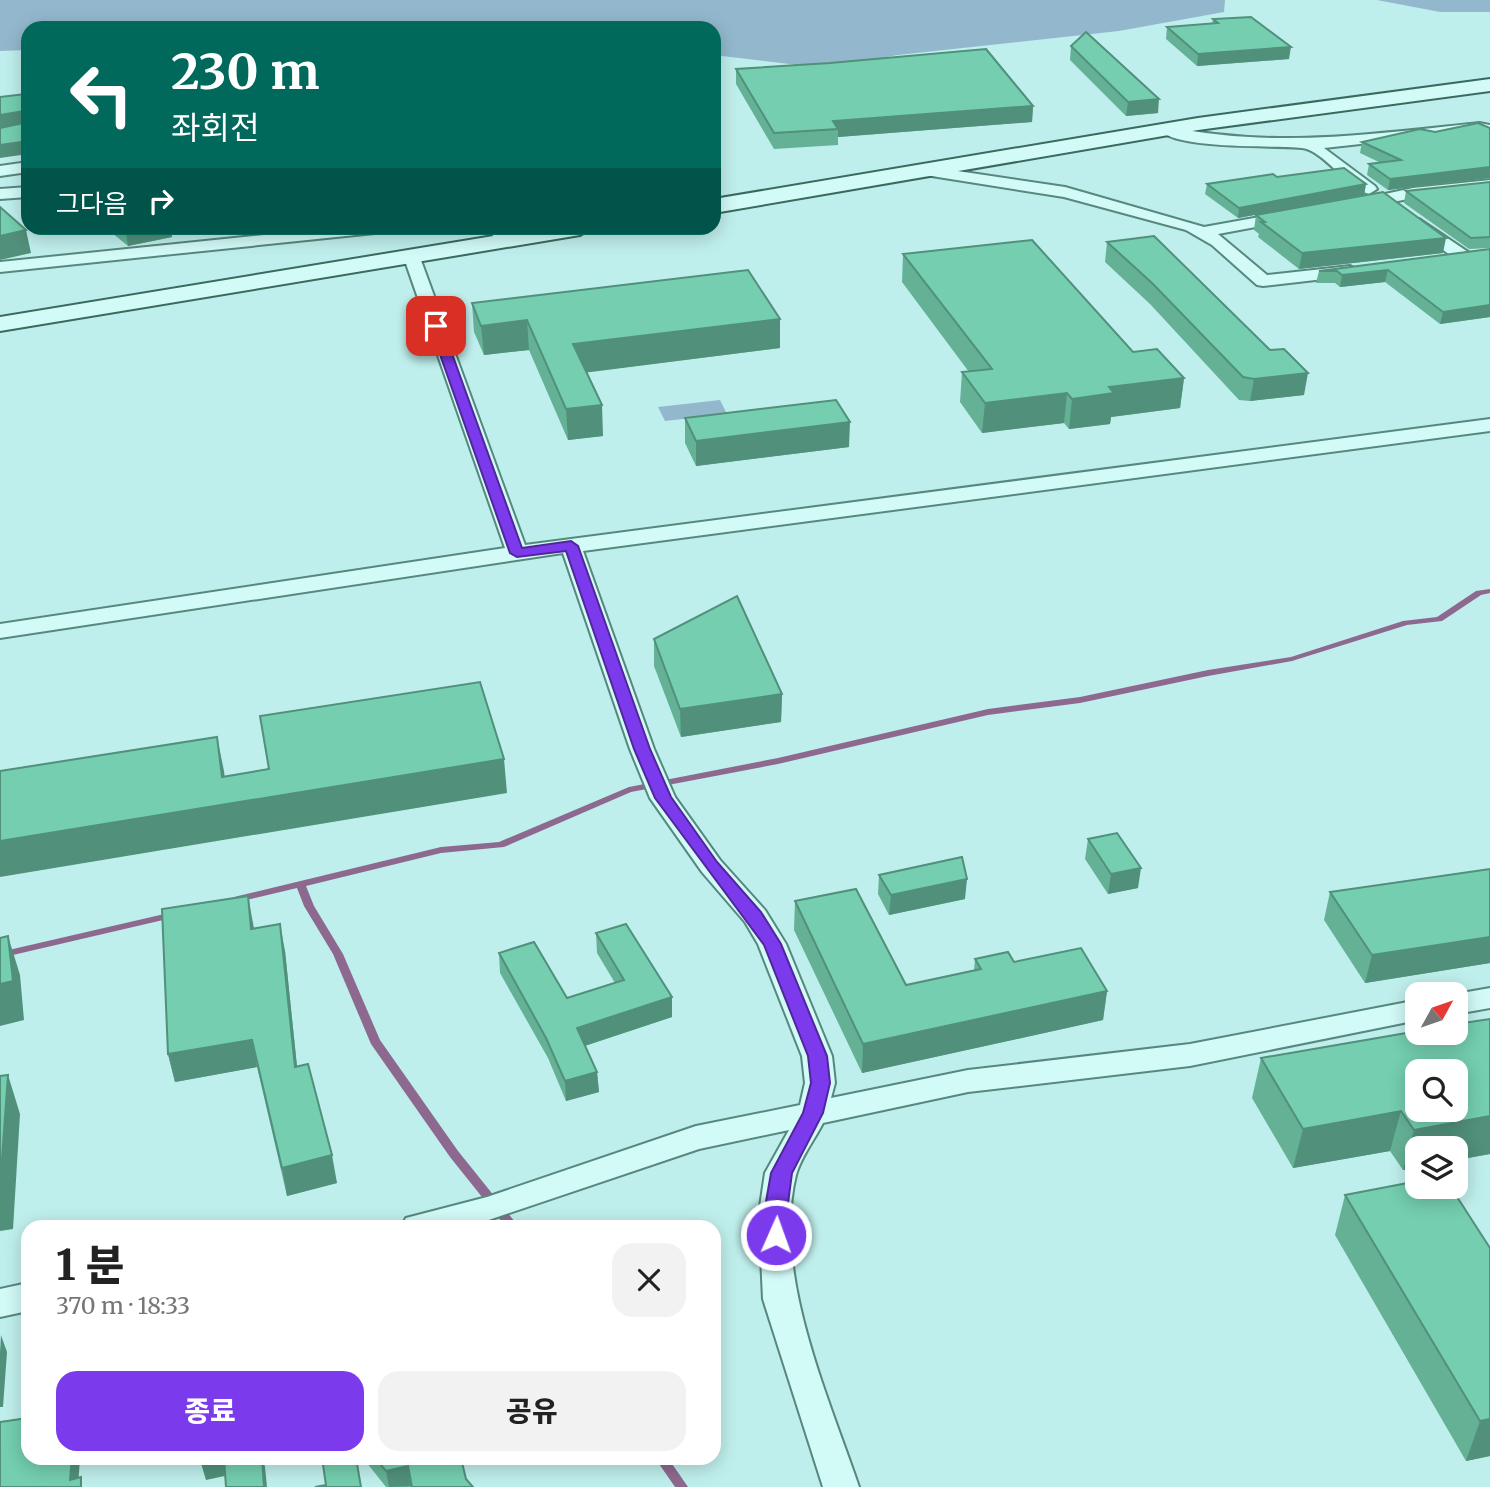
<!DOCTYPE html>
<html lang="ko">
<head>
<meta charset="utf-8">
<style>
	:root { --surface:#fff; --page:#f2f2f2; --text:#222; --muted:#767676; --accent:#7c3aed }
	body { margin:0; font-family:Merriweather,"Noto Sans KR",serif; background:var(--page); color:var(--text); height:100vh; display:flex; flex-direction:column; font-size:26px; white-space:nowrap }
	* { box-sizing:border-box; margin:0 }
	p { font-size:23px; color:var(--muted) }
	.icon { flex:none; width:38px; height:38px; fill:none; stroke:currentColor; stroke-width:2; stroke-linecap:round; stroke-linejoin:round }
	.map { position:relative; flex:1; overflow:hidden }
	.side { position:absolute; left:21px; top:1220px; width:700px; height:245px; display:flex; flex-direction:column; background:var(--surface); border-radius:21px; box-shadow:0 4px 18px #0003 }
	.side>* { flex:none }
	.banner { position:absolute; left:21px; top:21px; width:700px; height:214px; border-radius:21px; box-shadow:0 4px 18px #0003; background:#00695c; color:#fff; overflow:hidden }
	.needle { width:46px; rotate:50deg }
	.buttons { position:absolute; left:1405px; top:982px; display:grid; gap:14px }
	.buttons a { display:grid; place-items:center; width:63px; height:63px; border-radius:14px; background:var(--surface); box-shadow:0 4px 18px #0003; font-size:35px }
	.pin { position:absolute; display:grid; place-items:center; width:60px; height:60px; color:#fff; margin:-30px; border-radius:14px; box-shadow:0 4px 10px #0006 }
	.me { position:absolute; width:77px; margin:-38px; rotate:2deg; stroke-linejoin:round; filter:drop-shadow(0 0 5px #0008) }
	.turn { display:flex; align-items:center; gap:24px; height:147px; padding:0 35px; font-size:32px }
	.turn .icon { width:91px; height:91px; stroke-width:2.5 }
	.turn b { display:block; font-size:49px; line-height:60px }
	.then { display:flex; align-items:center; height:66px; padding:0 35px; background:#0003; gap:14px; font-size:26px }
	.round { display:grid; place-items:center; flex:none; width:74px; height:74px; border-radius:21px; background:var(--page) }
	.summary { display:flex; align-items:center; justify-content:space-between; height:119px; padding:0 35px }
	h1 { font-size:42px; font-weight:800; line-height:52px }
	.cta { display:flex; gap:14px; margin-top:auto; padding:14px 35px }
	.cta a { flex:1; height:80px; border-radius:21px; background:var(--accent); color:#fff; font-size:28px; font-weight:800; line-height:80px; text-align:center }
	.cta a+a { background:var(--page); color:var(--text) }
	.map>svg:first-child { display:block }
	.green { fill:#93b8cd }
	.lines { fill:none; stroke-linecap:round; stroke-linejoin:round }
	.stream { fill:#8e698f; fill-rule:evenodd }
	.street-casing { stroke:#57887d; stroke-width:4 }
	.secondary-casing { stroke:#3a6a5d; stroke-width:4 }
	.street { fill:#d2faf7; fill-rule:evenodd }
	.secondary { fill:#d2faf7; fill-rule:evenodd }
	.wall { fill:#64b196 }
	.shaded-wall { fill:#51907a }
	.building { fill:#74ceaf; stroke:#51907a; stroke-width:2; fill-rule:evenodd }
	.route { fill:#7c3aed; stroke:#51269a; stroke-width:2 }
</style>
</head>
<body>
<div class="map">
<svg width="1490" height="1487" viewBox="0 0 1490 1487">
	<rect width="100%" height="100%" fill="#bfefec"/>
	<!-- green -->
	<g class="green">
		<polygon points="0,0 1225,0 1224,12 1119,31 898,55 823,68 714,55 714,28 28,28 28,50 0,51"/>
		<polygon points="1377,0 1490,0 1490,12 1440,12"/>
		<polygon points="720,400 727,414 665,421 658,407"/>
	</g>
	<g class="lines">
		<!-- stream -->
		<g class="stream">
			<polygon points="1490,589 1490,593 1481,595 1442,621 1407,625 1292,661 1208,676 1080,703 988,715 778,764 631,792 504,847 441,853 306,886 314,906 343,954 380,1040 458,1151 519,1227 506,1227 450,1157 371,1044 333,954 304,906 297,888 238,902 235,901 233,899 235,897 238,896 441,847 499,842 629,787 778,758 988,709 1080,697 1208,670 1291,657 1403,621 1437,617 1476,591"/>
			<polygon points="173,912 176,913 178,915 176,917 0,958 0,952"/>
			<polygon points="655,1458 668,1458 688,1487 675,1487"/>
		</g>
		<!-- street casing -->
		<g class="street-casing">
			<g id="street">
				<path d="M 1479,123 L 1490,125 L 1490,134 L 1479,131 L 1324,148 L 1375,186 L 1377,189 L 1369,194 C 1347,188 1323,150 1302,148 C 1272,145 1180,150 1159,130 L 1166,126 C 1271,149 1373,134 1479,123 Z"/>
				<polygon points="28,162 28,172 0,176 0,166"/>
				<polygon points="924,166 1065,187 1204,227 1288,212 1294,214 1294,220 1218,234 1267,275 1350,266 1359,271 1350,276 1263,286 1257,285 1212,245 1186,230 1064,197 919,174 916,171"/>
				<polygon points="1490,180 1490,190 1413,198 1358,209 1350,204 1352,201 1413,188"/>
				<polygon points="28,187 28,197 0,199 0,189"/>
				<polygon points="1419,219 1471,254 1473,258 1471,262 1459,262 1413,227 1411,224"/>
				<polygon points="332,228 383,228 375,233 0,272 0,262"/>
				<polygon points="490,228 506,228 510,240 508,244 496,244"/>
				<path d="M 411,250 L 419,255 L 525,545 L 1490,419 L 1490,431 L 583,551 L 654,749 L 675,797 L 720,860 L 765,910 L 786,944 L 832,1056 L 835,1083 L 831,1098 L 968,1070 L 1190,1044 L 1418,1000 L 1418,1020 L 1190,1066 L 968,1092 L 823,1123 C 815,1139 801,1157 796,1175 C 772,1273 828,1395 859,1487 L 823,1487 L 763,1299 L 759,1213 L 765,1173 L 789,1130 L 699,1149 L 468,1227 L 401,1227 L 406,1218 L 487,1197 L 696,1126 L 800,1105 L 805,1083 L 802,1056 L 758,944 L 745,922 L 702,872 L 650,798 L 630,749 L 563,553 L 0,638 L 0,624 L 505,548 L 403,255 Z"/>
				<polygon points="1490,988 1490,1008 1456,1014 1456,994"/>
				<polygon points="28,1283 28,1311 0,1317 0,1289"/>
			</g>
		</g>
		<!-- secondary casing -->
		<g class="secondary-casing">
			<g id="secondary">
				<polygon points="1490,79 1490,91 1198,130 714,213 714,199 1198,118"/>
				<polygon points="542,228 591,228 580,235 0,331 0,317"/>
			</g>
		</g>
		<!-- street -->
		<use href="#street" class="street"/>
		<!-- secondary -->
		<use href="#secondary" class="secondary"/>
	</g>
	<!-- wall -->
	<g class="wall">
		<polygon points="1213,19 1289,59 1197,66 1166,39 1167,27 1212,24"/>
		<polygon points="1071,46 1158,113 1126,116 1070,60"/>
		<polygon points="736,69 1033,106 1032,122 838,137 838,145 774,149 736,84"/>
		<polygon points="1490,128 1490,178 1388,190 1367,175 1369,164 1381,163 1360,153 1362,142 1435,132"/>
		<polygon points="1277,177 1366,184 1364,195 1238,218 1205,194 1207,184"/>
		<polygon points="1490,182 1490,248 1469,249 1404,203 1406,191"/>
		<polygon points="1256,215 1443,253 1299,269 1258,237 1259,234 1254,230"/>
		<polygon points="106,228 171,228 172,237 128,246"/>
		<polygon points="1107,242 1304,395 1250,401 1239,400 1150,304 1105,262"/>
		<polygon points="1490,249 1490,317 1440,324 1385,282 1340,287 1335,283 1316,283 1319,271"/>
		<polygon points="903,254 1133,352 1184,378 1180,408 1111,417 1110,424 1069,429 1064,423 982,433 960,402 962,372 969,372 902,282"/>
		<polygon points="472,303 780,319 780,348 586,372 603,436 568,440 529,350 484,355 474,332"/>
		<polygon points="685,418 849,447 696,466 685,443"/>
		<polygon points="654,639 782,694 781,722 681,737 654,666"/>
		<polygon points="1088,839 1138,888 1108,894 1085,859"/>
		<polygon points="1490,869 1490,963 1365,983 1324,920 1330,892"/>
		<polygon points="879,875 965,899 889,915 878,894"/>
		<polygon points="795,901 906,985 974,970 975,959 1014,962 1107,991 1103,1020 862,1073 794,930"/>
		<polygon points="253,923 254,928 285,951 297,1067 337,1183 287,1196 257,1067 175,1082 168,1054"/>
		<polygon points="596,933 672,1017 585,1046 597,1072 599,1092 566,1101 548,1058 500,973 499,953 567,998 615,983 597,953"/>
		<polygon points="1490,1019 1490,1154 1403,1170 1390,1151 1293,1168 1252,1098 1261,1058"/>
		<polygon points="1418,1181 1490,1456 1466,1461 1335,1235 1345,1195"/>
		<polygon points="363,1458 461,1458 466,1479 473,1487 386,1487"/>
	</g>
	<!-- shaded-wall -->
	<g class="shaded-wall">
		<polygon points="1291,47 1289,59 1197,66 1198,54"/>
		<polygon points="1159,99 1158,113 1126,116 1128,102"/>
		<polygon points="1033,106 1032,122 838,137 838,129 833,121"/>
		<polygon points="25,111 28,123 0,128 0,115"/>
		<polygon points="28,141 28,154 0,158 0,145"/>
		<polygon points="1490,167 1490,178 1388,190 1390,179"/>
		<polygon points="1366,184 1364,195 1238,218 1239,208"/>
		<polygon points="125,228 171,228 172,237 128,246"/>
		<polygon points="271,228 296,228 271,232"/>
		<polygon points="26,230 31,253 0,260 0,236"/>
		<polygon points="1446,238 1443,253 1299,269 1302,253"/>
		<polygon points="1388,270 1385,282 1340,287 1342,275"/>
		<polygon points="1490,305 1490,317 1440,324 1443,312"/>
		<polygon points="780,319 780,348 575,374 573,344"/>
		<polygon points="527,320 529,350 484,355 481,326"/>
		<polygon points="1308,373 1304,395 1250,401 1254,379"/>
		<polygon points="1184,378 1180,408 1111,417 1110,424 1069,429 1072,399 1109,387"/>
		<polygon points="1067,393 1064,423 982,433 985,403"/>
		<polygon points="602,405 603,436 568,440 566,409"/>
		<polygon points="850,422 849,447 696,466 696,441"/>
		<polygon points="782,694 781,722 681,737 680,709"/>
		<polygon points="217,737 224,771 228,804 504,759 507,793 0,877 0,841 222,777"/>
		<polygon points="1141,868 1138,888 1108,894 1111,874"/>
		<polygon points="967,879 965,899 889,915 891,895"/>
		<polygon points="248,896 253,923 256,956 251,929"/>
		<polygon points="280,924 285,951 300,1095 295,1067"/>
		<polygon points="8,936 20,975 24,1020 0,1026 0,984"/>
		<polygon points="1490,937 1490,963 1365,983 1372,955"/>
		<polygon points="1107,991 1103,1020 862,1073 863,1044"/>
		<polygon points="672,997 672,1017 578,1048 577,1028"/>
		<polygon points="252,1040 257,1067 175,1082 168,1054"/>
		<polygon points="597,1072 599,1092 566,1101 565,1081"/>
		<polygon points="8,1075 20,1114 13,1229 0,1231 0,1187"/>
		<polygon points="1401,1111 1390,1151 1293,1168 1303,1129"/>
		<polygon points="1490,1116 1490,1154 1456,1160 1456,1148 1418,1148 1418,1167 1403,1170 1414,1130"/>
		<polygon points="332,1155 337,1183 287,1196 282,1168"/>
		<polygon points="1,1335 7,1352 3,1407 0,1407 0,1352"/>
		<polygon points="1490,1419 1490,1456 1466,1461 1480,1421"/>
		<polygon points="72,1458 80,1458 78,1487 70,1480"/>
		<polygon points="209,1458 242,1458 243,1472 206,1480 200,1460"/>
		<polygon points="262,1458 263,1458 265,1467 267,1487 264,1487"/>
		<polygon points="408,1466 411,1486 389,1487 386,1471"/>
	</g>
	<!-- building -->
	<g class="building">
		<polygon points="1251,17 1291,47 1198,54 1167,27 1218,23 1213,19"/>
		<polygon points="1086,32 1159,99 1128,102 1071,46"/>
		<polygon points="986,49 1033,106 833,121 838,129 774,133 736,69 830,63"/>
		<polygon points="25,94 28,104 28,122 25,111 0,115 0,97"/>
		<polygon points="28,122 28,141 0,145 0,128"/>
		<polygon points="1478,123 1490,128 1490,167 1390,179 1369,164 1401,160 1362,142 1420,129 1435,132"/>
		<polygon points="1344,168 1366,184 1239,208 1207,184 1273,174 1277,177"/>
		<polygon points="1490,182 1490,237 1471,238 1406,191"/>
		<polygon points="1383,192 1446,238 1302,253 1261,222 1265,222 1256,215"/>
		<polygon points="0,207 26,230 0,236"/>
		<polygon points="1154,236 1270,350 1284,349 1308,373 1254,379 1243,377 1152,283 1107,242"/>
		<polygon points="1032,240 1133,352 1157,349 1184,378 1109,387 1114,393 1072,399 1067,393 985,403 962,372 992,369 903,254"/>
		<polygon points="1490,249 1490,305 1443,312 1388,270 1342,275 1337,271 1319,271"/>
		<polygon points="748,270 780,319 573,344 602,405 566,409 527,320 481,326 472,303"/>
		<polygon points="836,400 850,422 696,441 685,418"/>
		<polygon points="737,596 782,694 680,709 654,639"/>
		<polygon points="480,682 504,759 0,841 0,771 217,737 222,777 269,769 260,716"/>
		<polygon points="1117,833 1141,868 1111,874 1088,839"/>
		<polygon points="962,857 967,879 891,895 879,875"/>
		<polygon points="1490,869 1490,937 1372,955 1330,892"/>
		<polygon points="856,889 906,985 981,969 975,959 1008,952 1014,962 1081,948 1107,991 863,1044 795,901"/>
		<polygon points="248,896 251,929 280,924 295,1067 308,1064 332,1155 282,1168 252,1040 168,1054 162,909"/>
		<polygon points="626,924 672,997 577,1028 597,1072 565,1081 546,1038 499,953 534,942 567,998 624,980 596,933"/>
		<polygon points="8,936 13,981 0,984 0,938"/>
		<path d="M 1490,1019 L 1490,1116 L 1414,1130 L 1401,1111 L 1303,1129 L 1261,1058 L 1418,1031 L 1418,1032 L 1456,1032 L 1456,1024 ZM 1418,1071 L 1456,1071 L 1456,1110 L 1418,1110 Z"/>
		<polygon points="8,1075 0,1187 0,1076"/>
		<polygon points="1418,1181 1418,1186 1450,1186 1490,1248 1490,1419 1480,1421 1345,1195"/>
		<polygon points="28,1418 28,1458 72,1458 70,1480 81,1477 81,1487 0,1487 0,1422"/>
		<polygon points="224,1458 262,1458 264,1487 226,1487"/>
		<polygon points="322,1458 356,1458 361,1487 315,1487 326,1485"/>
		<polygon points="375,1458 461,1458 466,1479 473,1487 412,1487 408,1466 386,1471"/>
	</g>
	<!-- route -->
	<polygon class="route" points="436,323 442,326 522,548 571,541 578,546 650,749 671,797 717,862 761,912 781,944 827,1056 830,1083 823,1113 792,1173 783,1241 769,1241 764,1213 771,1173 803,1113 811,1083 808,1056 764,945 655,798 634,749 566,551 517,557 510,553 430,326"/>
</svg>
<div class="buttons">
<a><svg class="needle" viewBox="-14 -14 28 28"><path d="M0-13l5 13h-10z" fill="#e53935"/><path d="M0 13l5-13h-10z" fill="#767676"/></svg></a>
<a><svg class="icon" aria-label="search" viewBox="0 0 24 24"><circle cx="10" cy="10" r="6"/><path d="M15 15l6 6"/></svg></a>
<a><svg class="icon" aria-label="layers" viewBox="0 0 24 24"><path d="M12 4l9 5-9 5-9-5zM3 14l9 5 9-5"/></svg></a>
</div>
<div class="pin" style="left:436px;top:326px;background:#d93025"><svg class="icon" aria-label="arrive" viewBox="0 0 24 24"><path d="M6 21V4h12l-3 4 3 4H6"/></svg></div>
<svg class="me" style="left:776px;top:1235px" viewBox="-20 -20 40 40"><circle r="17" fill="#7c3aed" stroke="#fff" stroke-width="3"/><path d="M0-11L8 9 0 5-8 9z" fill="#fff"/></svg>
<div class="banner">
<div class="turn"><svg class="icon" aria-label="left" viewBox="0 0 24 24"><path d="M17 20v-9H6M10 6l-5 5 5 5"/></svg><div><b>230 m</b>좌회전</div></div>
<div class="then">그다음<svg class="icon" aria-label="right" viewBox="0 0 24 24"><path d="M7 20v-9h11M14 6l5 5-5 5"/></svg></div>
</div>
<section class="side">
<div class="summary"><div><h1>1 분</h1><p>370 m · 18:33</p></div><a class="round"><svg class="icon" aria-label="close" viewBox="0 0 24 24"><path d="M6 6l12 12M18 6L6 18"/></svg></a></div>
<div class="cta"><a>종료</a><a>공유</a></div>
</section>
</div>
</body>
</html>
